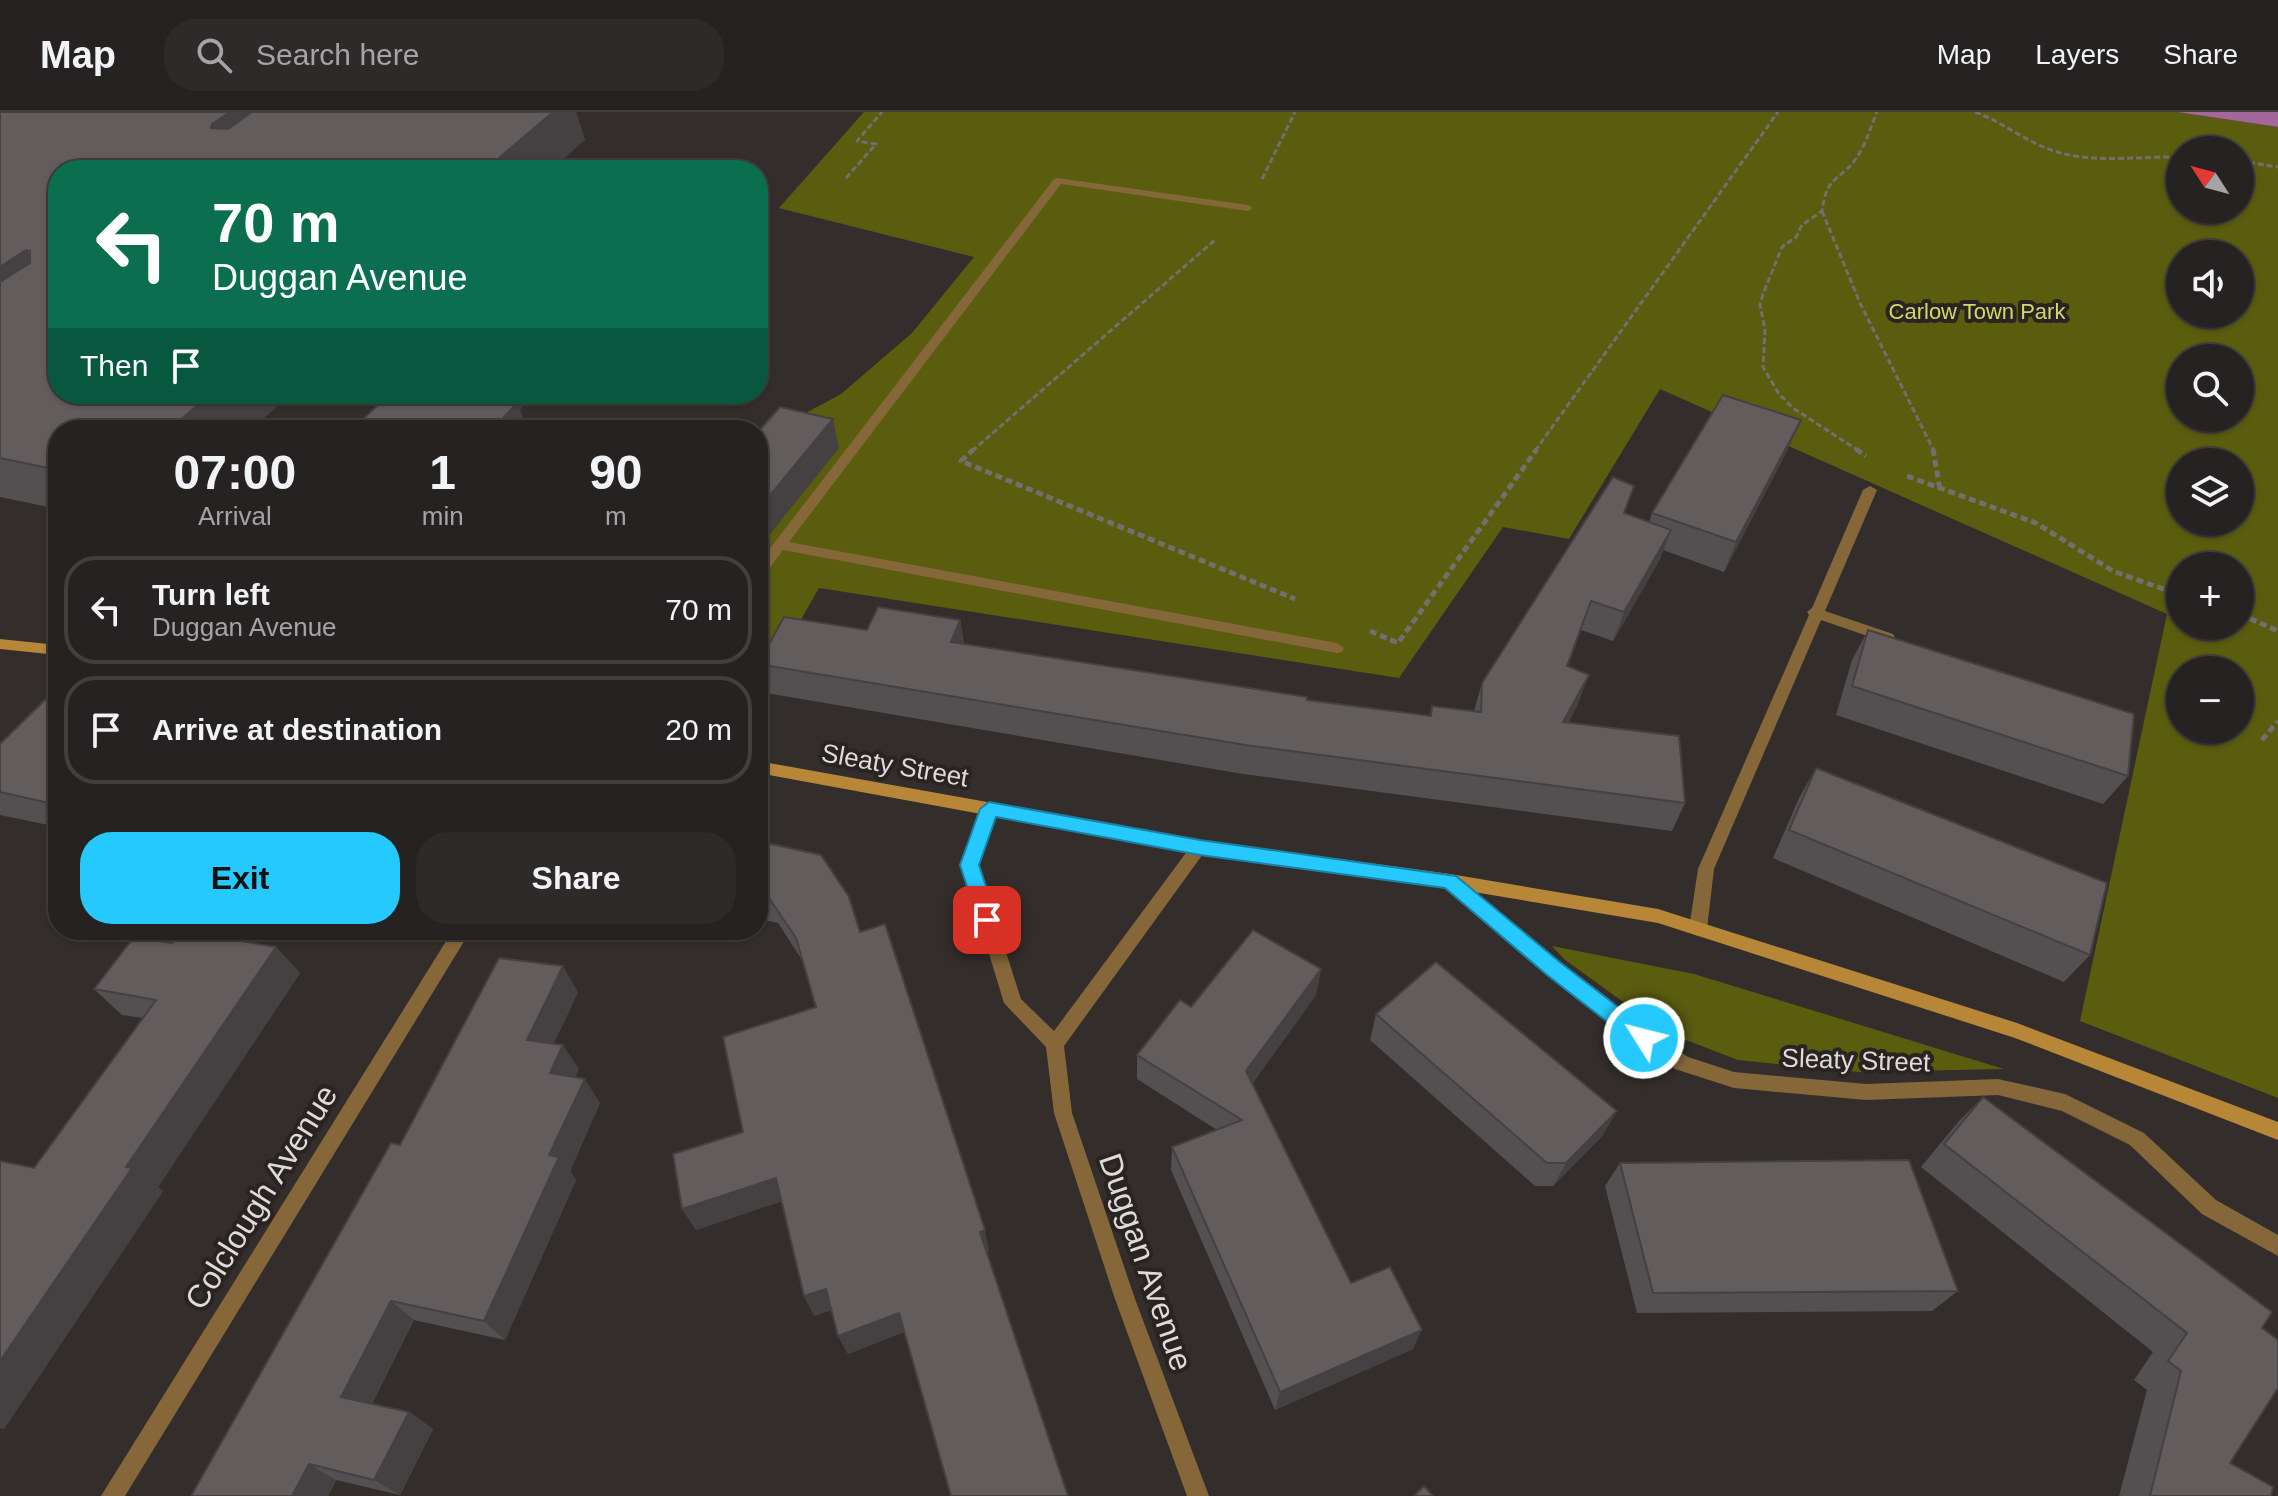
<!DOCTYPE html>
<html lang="en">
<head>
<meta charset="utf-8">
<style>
	:root { --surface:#262221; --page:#2e2a2a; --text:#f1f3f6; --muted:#a4a4a5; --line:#423f3f; --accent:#25c9fe }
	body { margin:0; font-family:Helvetica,sans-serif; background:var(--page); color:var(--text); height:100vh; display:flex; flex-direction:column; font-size:30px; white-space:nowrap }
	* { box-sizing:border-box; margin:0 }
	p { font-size:26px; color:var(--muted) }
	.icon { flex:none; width:44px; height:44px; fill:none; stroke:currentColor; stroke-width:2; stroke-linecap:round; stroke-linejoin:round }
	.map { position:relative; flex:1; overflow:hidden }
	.drawer { position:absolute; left:48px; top:308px; width:720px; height:520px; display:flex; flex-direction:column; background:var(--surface); border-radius:32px; box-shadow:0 2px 6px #0004,0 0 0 2px var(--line) }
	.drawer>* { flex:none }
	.guide { position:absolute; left:48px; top:48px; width:720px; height:244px; border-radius:32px; box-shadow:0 2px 6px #0004,0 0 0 2px var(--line); background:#0b6e4f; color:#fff; overflow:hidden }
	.needle { width:52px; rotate:306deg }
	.fabs { position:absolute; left:2166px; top:24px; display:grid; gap:16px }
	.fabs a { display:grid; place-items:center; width:88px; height:88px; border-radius:50%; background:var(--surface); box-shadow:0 2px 6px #0004,0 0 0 2px var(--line); font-size:40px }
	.pin { position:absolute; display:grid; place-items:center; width:68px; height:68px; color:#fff; margin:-34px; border-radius:16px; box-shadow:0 4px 12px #0006 }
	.me { position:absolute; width:88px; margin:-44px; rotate:306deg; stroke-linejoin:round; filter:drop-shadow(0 0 6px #0008) }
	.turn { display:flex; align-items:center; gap:28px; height:168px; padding:0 32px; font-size:36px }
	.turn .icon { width:104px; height:104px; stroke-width:2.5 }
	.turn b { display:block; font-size:56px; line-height:68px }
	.then { display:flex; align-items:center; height:76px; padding:0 32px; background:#0003; gap:16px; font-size:30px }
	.eta { display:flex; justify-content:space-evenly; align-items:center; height:136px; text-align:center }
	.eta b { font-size:48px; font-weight:700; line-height:56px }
	.cta { display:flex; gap:16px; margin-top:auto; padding:16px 32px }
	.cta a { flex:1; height:92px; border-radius:32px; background:var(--accent); color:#111; font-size:32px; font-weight:700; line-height:92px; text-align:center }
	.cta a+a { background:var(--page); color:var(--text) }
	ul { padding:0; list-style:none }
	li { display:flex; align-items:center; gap:24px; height:108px; margin:0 16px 12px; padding:0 16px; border:4px solid var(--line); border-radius:32px }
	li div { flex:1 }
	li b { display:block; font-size:30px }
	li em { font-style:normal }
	header { display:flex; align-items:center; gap:48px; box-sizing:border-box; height:112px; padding:0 40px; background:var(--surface); border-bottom:2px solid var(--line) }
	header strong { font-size:38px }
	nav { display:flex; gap:44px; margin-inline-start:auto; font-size:28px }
	.search { width:560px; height:72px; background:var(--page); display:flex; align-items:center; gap:20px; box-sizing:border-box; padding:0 28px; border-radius:32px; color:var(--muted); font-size:30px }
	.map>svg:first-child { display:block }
	.green { fill:#5a5c0e; fill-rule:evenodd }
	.water { fill:#a4679c }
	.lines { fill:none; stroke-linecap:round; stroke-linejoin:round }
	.path-far1 { stroke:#736f6e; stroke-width:3; stroke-dasharray:6 3; stroke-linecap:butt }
	.path { stroke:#736f6e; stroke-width:5; stroke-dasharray:7 4; stroke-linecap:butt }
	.lane { fill:#866739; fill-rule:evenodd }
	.street { fill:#866739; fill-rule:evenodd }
	.secondary { fill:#b78637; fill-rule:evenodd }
	.wall { fill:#544f50 }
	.shaded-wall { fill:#454041 }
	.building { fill:#625c5d; stroke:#454041; stroke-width:2 }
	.route { fill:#25c9fe; stroke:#1883a5; stroke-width:2 }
	.labels { text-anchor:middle; stroke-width:8; stroke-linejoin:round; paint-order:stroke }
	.far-park-label { font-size:22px; fill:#d3d768; stroke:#292422 }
	.street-label { font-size:26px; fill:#dedbda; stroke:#292422 }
	.near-street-label { font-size:32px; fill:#dedbda; stroke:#292422 }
</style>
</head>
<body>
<header>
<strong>Map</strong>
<div class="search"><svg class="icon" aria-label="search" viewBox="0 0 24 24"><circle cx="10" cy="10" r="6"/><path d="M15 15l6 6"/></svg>Search here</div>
<nav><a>Map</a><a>Layers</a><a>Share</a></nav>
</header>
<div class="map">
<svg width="2278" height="1384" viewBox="0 0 2278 1384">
	<rect width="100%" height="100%" fill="#332e2c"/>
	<!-- green -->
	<g class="green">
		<path d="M 864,0 L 2177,0 L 2278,15 L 2278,986 L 2080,909 L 2167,502 L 1660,277 L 1569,427 L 1503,415 L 1399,566 L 819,476 L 758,583 L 758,327 L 841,282 L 912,221 L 974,145 L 779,96 ZM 2180,38 L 2240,38 L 2240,98 L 2180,98 ZM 2180,142 L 2240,142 L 2240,202 L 2180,202 ZM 2180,246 L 2240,246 L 2240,306 L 2180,306 ZM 2180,350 L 2240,350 L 2240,410 L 2180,410 ZM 2180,454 L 2240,454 L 2240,514 L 2180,514 ZM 2180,558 L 2240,558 L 2240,618 L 2180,618 Z"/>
		<polygon points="1552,834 1694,862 2004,957 1859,960 1738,948 1686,928 1648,908 1564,847"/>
	</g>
	<!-- water -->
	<polygon class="water" points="2177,0 2278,0 2278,15"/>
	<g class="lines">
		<!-- path-far1 -->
		<g class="path-far1">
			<path d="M 1975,0 C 2003,10 2026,30 2054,39 C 2094,52 2139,44 2180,45"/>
			<polyline points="2240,49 2278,55"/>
			<polyline points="846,66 876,32 857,29 882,0"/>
			<polyline points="1262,67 1295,0"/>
			<polyline points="1822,99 1860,191 1934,339"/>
			<polyline points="972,339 1215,128"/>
			<polyline points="1535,339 1778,0"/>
			<path d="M 1859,339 L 1793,296 L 1779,282 L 1763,255 L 1765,217 L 1760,193 L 1763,182 L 1782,135 L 1796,125 L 1802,113 L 1822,99 C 1827,60 1842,70 1859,42 C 1867,29 1871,14 1877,0"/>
		</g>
		<!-- path -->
		<g class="path">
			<polyline points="974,337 961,349 1295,487"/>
			<polyline points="1856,337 1866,344"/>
			<polyline points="1933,337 1940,378"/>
			<polyline points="1907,364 2036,411 2113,459 2180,483"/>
			<polyline points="2240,502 2278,519"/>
			<polyline points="1370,519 1398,531 1537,337"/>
			<polyline points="2262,628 2278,609"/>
		</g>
		<!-- lane -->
		<polygon class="lane" points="1058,66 1248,93 1253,96 1248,99 1061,72 789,430 1337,531 1344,536 1342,540 1337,541 783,438 763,465 758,467 758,452 1054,67"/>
		<!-- street -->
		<g class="street">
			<polygon points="1870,374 1877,378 1825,499 1893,522 1895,526 1888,531 1821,508 1714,757 1707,817 1704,822 1698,824 1692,822 1689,817 1698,757 1809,503 1807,500 1812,496 1863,378"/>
			<polygon points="989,691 995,693 997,697 978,753 1021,887 1054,919 1194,730 1206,730 1208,735 1064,934 1072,1001 1135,1187 1209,1384 1187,1384 1115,1187 1054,1001 1046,935 1004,891 962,753 981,697 983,693"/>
			<polygon points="1450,762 1456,764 1631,908 1688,945 1734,960 1866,972 1998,967 2065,982 2144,1021 2216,1088 2278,1123 2278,1144 2202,1102 2130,1033 2062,999 1998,983 1866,988 1734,976 1675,957 1619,920 1444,774 1442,769 1444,764"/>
			<polygon points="453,818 471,818 125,1384 101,1384"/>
		</g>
		<!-- secondary -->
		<g class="secondary">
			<polygon points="0,527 58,533 58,543 0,537"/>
			<polygon points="758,649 1200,728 1450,762 1658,797 2017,911 2278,1010 2278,1028 2015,926 1658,811 1450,776 1200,742 758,661"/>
		</g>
	</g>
	<!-- wall -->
	<g class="wall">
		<polygon points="0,0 576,0 585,28 58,58 58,397 0,385"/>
		<polygon points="1788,337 1724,460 1663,438 1660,447 1613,529 1581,518 1568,554 1578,592 1568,611 1685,691 1672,719 1243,662 766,581 758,554 758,551 867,518 960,508 964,532 1307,588 1430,604 1432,594 1474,599 1482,571 1624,401 1649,410 1652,401"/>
		<polygon points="1868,518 2128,664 2103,692 1836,603 1852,548"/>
		<polygon points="58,579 58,715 0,703 0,632"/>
		<polygon points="1816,656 2090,843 2064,870 1773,746 1800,684"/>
		<polygon points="758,729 860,820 989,1139 987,1140 904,1220 848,1242 838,1224 831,1198 814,1204 782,1089 696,1118 682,1097 743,1020 816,895 802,848 778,811 758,807"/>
		<polygon points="187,818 215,818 203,822 276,835 300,861 158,1075 163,1079 4,1317 0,1316 0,1049 34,1056 143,906 122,903 94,877 172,831 189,820"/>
		<polygon points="1321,857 1316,883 1252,972 1351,1171 1413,1237 1275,1298 1171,1058 1172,1035 1217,1018 1137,967 1137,943"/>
		<polygon points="578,880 554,931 579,957 575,965 600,991 570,1059 576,1068 505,1228 414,1208 372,1292 409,1300 433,1317 400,1383 336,1368 328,1384 191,1384 400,1033"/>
		<polygon points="1376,902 1603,1023 1553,1074 1535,1074 1370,928"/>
		<polygon points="1983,985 2262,1216 2230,1351 2271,1384 2119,1384 2147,1278 2134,1268 2153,1240 1921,1055 1959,1009"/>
		<polygon points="1620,1051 1958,1179 1932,1199 1637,1201 1605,1074"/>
	</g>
	<!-- shaded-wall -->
	<g class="shaded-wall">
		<polygon points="230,0 312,0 234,56 211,16 212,12"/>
		<polygon points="553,0 576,0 585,28 551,58 485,58"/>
		<polygon points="26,138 56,184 0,221 0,155"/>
		<polygon points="211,282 291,282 251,318 168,318"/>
		<polygon points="483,282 534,282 520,298 528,318 492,318 480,285"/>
		<polygon points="833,307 839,336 758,437 758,398"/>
		<polygon points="1801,308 1788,337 1724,460 1736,430"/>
		<polygon points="1671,418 1660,447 1613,529 1624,500"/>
		<polygon points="960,508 964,537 951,530"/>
		<polygon points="1589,563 1578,592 1553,639 1563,610"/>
		<polygon points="187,818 215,818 194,826"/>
		<polygon points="276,835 300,861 158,1075 163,1079 4,1317 0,1315 0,1249 126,1055"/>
		<polygon points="563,854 578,880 544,952 527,928"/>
		<polygon points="1321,857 1316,883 1243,984 1246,959"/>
		<polygon points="563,933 579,957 566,985 550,961"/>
		<polygon points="585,967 600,991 570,1059 576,1068 505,1228 484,1209 549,1043"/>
		<polygon points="1617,999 1603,1023 1553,1074 1566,1051"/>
		<polygon points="776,1066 787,1087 696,1118 682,1097"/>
		<polygon points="985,1118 989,1139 985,1141 980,1120"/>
		<polygon points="826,1177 835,1196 814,1204 804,1184"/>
		<polygon points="391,1189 414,1208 367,1302 341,1285"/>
		<polygon points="899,1201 906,1219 848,1242 838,1224"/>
		<polygon points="1422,1218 1413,1237 1275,1298 1280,1280"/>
		<polygon points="409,1300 433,1317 400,1383 374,1368"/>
		<polygon points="309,1352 336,1368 328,1384 292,1384"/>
	</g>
	<!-- building -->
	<g class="building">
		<polygon points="0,0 230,0 212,12 211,16 228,17 252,0 553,0 485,58 58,58 58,282 211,282 168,318 58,318 58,358 0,346 0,170 30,151 30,139 26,138 0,155"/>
		<polygon points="389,282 483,282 480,285 517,291 492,318 352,318"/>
		<polygon points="1723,283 1801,308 1736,430 1652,401"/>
		<polygon points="780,295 833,307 758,398 758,320"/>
		<polygon points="1613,365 1634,374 1624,401 1671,418 1624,500 1591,489 1567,554 1589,563 1563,610 1679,624 1685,691 1245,633 758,552 784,505 867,518 878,495 960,508 951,530 1307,585 1307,588 1431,604 1432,594 1481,600 1482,571"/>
		<polygon points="1868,518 2134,602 2128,664 1852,574"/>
		<polygon points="55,578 58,579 58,693 0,680 0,632"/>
		<polygon points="1816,656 2107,771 2090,843 1789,718"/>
		<polygon points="758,729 821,743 849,785 860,820 885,812 985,1118 980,1120 1068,1384 951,1384 899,1201 838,1224 826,1177 804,1184 776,1066 682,1097 673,1042 743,1020 723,925 816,895 796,826 769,786 758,783"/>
		<polygon points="171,818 177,818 276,835 126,1055 132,1056 0,1249 0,1049 34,1056 156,888 94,877 134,825 172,831"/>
		<polygon points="1253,818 1321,857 1246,959 1351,1171 1390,1155 1422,1218 1280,1280 1172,1035 1242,1008 1137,943 1180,888 1191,895"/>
		<polygon points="499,846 563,854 527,928 563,933 550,961 585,967 549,1043 559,1045 484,1209 391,1189 341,1285 409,1300 374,1368 309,1352 292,1384 191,1384 391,1031 400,1033"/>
		<polygon points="1436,850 1617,999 1566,1051 1547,1051 1376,902"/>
		<polygon points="1983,985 2272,1200 2262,1216 2278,1228 2278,1276 2230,1351 2273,1375 2271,1384 2150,1384 2181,1259 2168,1249 2187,1221 1944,1032"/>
		<polygon points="1909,1048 1958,1179 1653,1181 1620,1051"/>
		<polygon points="1424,1374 1433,1384 1414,1384"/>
	</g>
	<!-- route -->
	<polygon class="route" points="989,690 1200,728 1456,764 1561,851 1651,920 1654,926 1651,933 1644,936 1637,933 1547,863 1445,776 1200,743 996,705 979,753 997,808 994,814 980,814 960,753 980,697"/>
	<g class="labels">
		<!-- far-park labels -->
		<g class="far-park-label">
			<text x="1977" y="207">Carlow Town Park</text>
		</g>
		<!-- street labels -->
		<g class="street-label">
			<text transform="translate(895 653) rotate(10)" y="9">Sleaty Street</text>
			<text transform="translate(1856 948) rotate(2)" y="9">Sleaty Street</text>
		</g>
		<!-- near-street labels -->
		<g class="near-street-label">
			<text transform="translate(261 1085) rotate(-58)" y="11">Colclough Avenue</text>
			<text transform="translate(1146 1150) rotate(71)" y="11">Duggan Avenue</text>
		</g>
	</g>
</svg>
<div class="fabs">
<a><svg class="needle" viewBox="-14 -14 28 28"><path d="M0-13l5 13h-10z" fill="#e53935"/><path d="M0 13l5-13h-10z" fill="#a4a4a5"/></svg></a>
<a><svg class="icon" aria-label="sound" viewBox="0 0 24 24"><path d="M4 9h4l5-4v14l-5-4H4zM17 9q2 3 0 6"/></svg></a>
<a><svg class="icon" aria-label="search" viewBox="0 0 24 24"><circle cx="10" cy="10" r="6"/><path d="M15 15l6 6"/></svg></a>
<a><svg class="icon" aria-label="layers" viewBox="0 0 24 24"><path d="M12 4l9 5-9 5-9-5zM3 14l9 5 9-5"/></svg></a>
<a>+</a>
<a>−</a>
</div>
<div class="pin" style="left:987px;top:808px;background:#d93025"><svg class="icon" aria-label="arrive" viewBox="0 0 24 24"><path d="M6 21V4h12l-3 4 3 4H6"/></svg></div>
<svg class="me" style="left:1644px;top:926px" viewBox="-20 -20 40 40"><circle r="17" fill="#25c9fe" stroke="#fff" stroke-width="3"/><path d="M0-11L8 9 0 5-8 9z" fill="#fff"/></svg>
<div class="guide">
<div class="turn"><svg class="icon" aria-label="left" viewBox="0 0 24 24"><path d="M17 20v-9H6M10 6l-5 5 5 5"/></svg><div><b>70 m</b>Duggan Avenue</div></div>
<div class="then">Then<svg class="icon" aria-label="arrive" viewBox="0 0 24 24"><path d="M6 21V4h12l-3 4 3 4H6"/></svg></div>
</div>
<section class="drawer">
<div class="eta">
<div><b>07:00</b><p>Arrival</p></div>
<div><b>1</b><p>min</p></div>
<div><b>90</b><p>m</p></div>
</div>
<ul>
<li><svg class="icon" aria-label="left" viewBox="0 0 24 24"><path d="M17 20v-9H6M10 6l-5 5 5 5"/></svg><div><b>Turn left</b><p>Duggan Avenue</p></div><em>70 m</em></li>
<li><svg class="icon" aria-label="arrive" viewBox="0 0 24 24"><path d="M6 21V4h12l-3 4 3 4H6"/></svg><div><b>Arrive at destination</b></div><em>20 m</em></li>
</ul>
<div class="cta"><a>Exit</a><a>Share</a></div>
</section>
</div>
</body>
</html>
